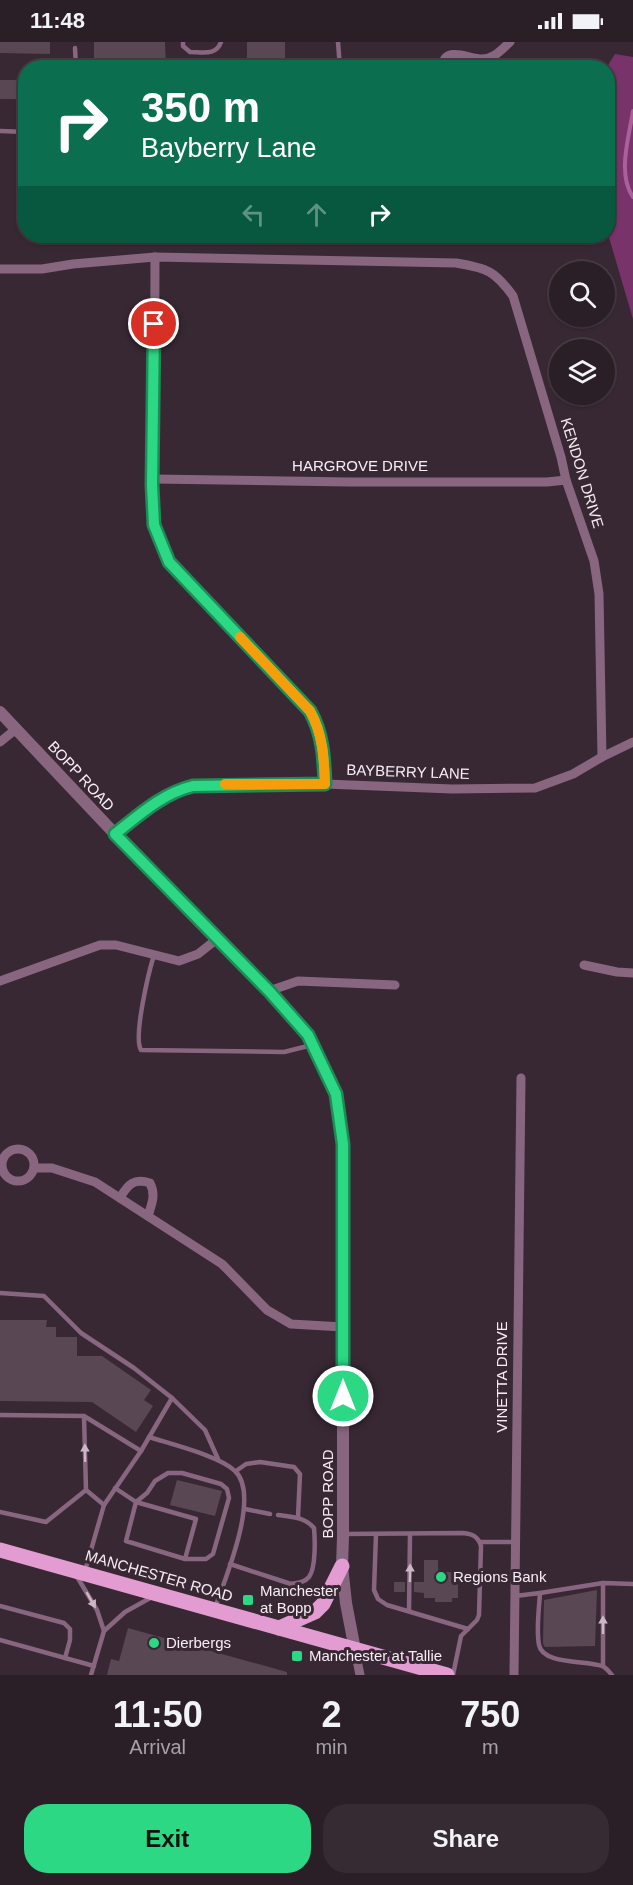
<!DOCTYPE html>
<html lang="en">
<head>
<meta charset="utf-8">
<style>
	:root { --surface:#2a1e27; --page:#362b33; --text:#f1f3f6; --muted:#a5a2a7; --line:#463c44; --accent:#2cd884 }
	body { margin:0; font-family:Arial,sans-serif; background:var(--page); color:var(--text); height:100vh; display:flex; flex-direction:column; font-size:22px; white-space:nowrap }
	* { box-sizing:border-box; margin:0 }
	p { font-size:20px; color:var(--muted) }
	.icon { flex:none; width:33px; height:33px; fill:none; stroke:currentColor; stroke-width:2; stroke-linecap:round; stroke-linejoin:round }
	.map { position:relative; height:1633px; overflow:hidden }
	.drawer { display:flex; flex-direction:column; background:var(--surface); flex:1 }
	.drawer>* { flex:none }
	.banner { position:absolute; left:18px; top:18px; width:597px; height:183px; border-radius:24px; box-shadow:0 2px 4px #0004,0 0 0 2px var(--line); background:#0b6e4f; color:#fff; overflow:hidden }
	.fabs { position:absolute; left:549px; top:219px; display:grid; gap:12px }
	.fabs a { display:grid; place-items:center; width:66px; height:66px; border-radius:50%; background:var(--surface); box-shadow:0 2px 4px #0004,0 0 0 2px var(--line); font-size:30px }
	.pin { position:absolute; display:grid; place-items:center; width:51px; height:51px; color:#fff; margin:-26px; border:3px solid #fff; border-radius:50%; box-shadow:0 2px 6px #0007 }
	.me { position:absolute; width:66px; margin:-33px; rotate:0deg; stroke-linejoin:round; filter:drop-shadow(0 0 4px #0008) }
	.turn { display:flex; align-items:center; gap:21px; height:126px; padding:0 24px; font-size:27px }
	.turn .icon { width:78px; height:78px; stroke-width:2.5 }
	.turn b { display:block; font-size:42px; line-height:51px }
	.lanes { display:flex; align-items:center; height:57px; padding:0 24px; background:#0003; justify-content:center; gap:30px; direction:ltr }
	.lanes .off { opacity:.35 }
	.eta { display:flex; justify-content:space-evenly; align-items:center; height:102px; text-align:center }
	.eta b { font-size:36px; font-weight:700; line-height:42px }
	.cta { display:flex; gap:12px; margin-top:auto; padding:12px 24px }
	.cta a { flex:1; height:69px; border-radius:24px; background:var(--accent); color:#111; font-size:24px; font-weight:700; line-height:69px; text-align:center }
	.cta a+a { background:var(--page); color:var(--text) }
	.status { display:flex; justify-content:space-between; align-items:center; height:42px; padding:0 30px; background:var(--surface); direction:ltr }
	.status svg { height:16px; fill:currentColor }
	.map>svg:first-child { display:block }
	.green { fill:#79336b }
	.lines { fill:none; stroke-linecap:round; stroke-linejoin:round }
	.stream { stroke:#ad5f9c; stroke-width:4 }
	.building { fill:#594754 }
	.service { stroke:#886680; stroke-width:4.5 }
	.minor { stroke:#886680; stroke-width:9 }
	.tertiary { stroke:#886680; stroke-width:12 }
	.primary { stroke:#e29cd2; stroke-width:15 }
	.oneway { fill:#cbb7c6 }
	.route-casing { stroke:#1d8c56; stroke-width:15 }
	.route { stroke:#2cd884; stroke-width:10 }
	.slow { stroke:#f59e0b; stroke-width:10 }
	.poi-dot { fill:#2cd884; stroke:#382834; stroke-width:2 }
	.labels { text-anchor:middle; stroke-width:6; stroke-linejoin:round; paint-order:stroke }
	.street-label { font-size:15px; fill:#f8edf5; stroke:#382834 }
	.poi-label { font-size:15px; fill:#f8edf5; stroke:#382834; text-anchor:start }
</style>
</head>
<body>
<div class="status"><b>11:48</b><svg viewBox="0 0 49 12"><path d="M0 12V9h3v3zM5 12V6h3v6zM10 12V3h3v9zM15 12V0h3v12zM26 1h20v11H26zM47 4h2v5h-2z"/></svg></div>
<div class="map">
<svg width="633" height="1633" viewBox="0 0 633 1633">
	<rect width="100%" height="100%" fill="#382834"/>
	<!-- green -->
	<polygon class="green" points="615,12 633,15 633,277 608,192 607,25"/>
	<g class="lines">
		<!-- stream -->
		<path class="stream" d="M 633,69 C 629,95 617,132 633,155"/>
	</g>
	<!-- building -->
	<g class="building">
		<polygon points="0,0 50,0 50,12 0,11"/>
		<polygon points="94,0 165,0 166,26 94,26"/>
		<rect x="247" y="0" width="38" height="26"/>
		<rect x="0" y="38" width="26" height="19"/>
		<polygon points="0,1278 47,1278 46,1285 56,1285 56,1295 77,1295 77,1314 102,1314 151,1348 144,1358 153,1364 136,1390 92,1360 0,1359"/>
		<polygon points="177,1438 222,1449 215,1474 170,1463"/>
		<polygon points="424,1518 438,1518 438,1530 458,1530 458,1556 452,1556 452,1560 435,1560 435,1556 424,1556 424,1551 414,1550 414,1540 424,1540"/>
		<rect x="394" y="1540" width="11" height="10"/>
		<polygon points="597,1548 595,1604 545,1605 543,1602 544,1558"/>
		<polygon points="128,1586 287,1630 287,1633 107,1633 111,1617 119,1619"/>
	</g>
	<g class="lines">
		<!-- service -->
		<g class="service">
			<path d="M 183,0 L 183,4 L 190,10 C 203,10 216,14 221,0"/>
			<polyline points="338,0 340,26"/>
			<polyline points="75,6 76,26"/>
			<polyline points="0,89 26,90"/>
			<path d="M 154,913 C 149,929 133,995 141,1008 L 284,1010 L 312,1003"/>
			<polyline points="0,1251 44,1254 81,1291 134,1326 172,1356 141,1409 84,1374 0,1373"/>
			<polyline points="172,1356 205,1388 218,1417"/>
			<polyline points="84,1374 86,1448"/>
			<path d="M 149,1395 C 171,1402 220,1414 235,1429 C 261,1453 225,1537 215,1566"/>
			<polyline points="236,1429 246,1422 260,1420 294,1425 300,1432 298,1475"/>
			<polyline points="115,1446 136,1460 196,1477 185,1517 126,1499 136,1460 147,1451 155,1439 168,1431 182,1431 221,1442 227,1447 229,1456 213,1512 206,1517 185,1517"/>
			<polyline points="245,1467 270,1472"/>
			<polyline points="0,1470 46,1480 86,1448 104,1463"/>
			<path d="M 343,1492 L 463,1491 C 472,1492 478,1494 481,1504 L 479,1573 L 477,1578 L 461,1594 L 453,1633"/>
			<polyline points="376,1492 374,1548 378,1557 387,1563 468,1587"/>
			<polyline points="480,1500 516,1500"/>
			<path d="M 230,1522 L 291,1542 C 297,1541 304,1541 309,1535 C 316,1526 315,1497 314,1486 C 305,1475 292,1475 278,1473"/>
			<polyline points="85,1529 104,1463 141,1409"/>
			<polyline points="76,1533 97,1568 104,1589"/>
			<polyline points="540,1551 603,1541 633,1542"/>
			<path d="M 515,1554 L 540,1551 C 539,1568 536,1587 539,1603 C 543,1623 586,1618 602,1624 C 606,1625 609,1630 612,1633"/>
			<polyline points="0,1564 64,1581 70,1587 70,1598 65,1616"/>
			<polyline points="409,1569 410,1492"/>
			<polyline points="0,1598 94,1624"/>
			<polyline points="603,1624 603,1541"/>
			<polyline points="91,1633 104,1589 125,1570 152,1555"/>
		</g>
		<!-- minor -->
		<g class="minor">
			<path d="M 442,26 C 444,2 468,17 482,17 C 494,17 501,8 510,0"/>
			<path d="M 155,215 L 154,483 L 169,520 L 311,669 C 324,693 324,715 325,742"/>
			<path d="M 0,227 L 42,227 L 73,222 L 155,215 L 456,221 C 487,226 495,229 513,254 L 561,415 L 566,438 L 594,519 L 599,552 L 602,715"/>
			<polyline points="153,437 349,440 547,440 566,438"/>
			<polyline points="0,700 16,687"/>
			<path d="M 115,792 C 139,773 163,751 193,744 L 325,742 L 452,747 L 535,746 L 573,732 L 602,715 L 633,700"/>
			<polyline points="584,923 617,930 633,931"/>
			<polyline points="0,939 100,903 116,903 179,919 198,912 217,897"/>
			<polyline points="269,949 298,939 395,943"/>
			<circle cx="18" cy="1123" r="16"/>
			<polyline points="34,1126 52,1126 95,1140 222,1222 267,1268 291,1282 343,1285"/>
			<path d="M 120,1156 C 128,1142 134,1136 150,1141 C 156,1153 152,1161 148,1174"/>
			<polyline points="355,1608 360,1633"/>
			<polyline points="514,1633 521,1036"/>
		</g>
		<!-- tertiary -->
		<polyline class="tertiary" points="0,670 115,792 269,949 308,993 336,1052 343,1102 343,1495 342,1524 346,1561 355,1608"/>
		<!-- primary -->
		<g class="primary">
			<polyline points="0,1508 447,1633"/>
			<polyline points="279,1586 315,1570 323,1562 342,1524"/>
		</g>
	</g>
	<!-- one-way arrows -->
	<defs><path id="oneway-solid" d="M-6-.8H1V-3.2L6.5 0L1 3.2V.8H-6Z" transform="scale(1.5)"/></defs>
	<g class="oneway">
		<use href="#oneway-solid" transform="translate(85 1411) rotate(-91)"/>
		<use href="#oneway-solid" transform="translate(410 1531) rotate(-89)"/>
		<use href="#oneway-solid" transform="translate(91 1558) rotate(60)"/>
		<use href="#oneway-solid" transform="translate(603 1583) rotate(-90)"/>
	</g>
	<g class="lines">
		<!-- route casing -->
		<g class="route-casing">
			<path id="route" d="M 154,282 L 152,443 L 154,483 L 169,520 L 310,669 C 323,692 324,716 325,742 L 193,744 C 163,751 139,773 115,792 L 270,950 L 308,993 L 336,1052 L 343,1102 L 343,1354"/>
		</g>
		<!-- route -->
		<use href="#route" class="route"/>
		<!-- slow -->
		<path class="slow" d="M 225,742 L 325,742 C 324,716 323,692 310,669 L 240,595"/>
	</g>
	<!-- markers -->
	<g class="poi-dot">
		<circle cx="441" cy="1535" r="6"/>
		<rect x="242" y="1552" width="12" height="12" rx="3"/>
		<circle cx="154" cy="1601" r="6"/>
		<rect x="291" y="1608" width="12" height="12" rx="3"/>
	</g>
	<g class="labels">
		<!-- street labels -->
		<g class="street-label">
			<text x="360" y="429">HARGROVE DRIVE</text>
			<text transform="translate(582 431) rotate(73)" y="5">KENDON DRIVE</text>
			<text transform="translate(408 730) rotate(2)" y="5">BAYBERRY LANE</text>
			<text transform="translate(81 734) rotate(47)" y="5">BOPP ROAD</text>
			<text transform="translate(502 1335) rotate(-90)" y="5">VINETTA DRIVE</text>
			<text transform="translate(328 1452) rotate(-90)" y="5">BOPP ROAD</text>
			<text transform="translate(159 1534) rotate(16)" y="5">MANCHESTER ROAD</text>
		</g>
		<!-- poi labels -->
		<g class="poi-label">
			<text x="453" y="1540">Regions Bank</text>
			<text x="260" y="1554">Manchester<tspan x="260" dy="17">at Bopp</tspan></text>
			<text x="166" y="1606">Dierbergs</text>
			<text x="309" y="1619">Manchester at Tallie</text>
		</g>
	</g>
</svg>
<div class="fabs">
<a><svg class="icon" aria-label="search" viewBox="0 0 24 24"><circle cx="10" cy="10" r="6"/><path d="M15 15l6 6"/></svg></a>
<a><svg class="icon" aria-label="layers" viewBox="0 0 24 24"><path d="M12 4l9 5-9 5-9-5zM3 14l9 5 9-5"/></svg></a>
</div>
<div class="pin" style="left:154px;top:282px;background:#d93025"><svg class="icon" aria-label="arrive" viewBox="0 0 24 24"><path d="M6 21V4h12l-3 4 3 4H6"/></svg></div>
<svg class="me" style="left:343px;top:1354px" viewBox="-20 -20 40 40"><circle r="17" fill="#2cd884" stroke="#fff" stroke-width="3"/><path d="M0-11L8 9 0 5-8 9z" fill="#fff"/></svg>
<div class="banner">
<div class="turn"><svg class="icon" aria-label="right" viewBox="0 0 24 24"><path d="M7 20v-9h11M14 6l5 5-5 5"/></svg><div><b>350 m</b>Bayberry Lane</div></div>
<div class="lanes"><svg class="icon off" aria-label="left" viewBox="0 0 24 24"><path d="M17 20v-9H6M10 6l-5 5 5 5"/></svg><svg class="icon off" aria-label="ahead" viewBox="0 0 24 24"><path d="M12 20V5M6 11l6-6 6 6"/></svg><svg class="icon" aria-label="right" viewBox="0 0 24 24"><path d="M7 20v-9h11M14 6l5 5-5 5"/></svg></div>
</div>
</div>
<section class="drawer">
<div class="eta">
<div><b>11:50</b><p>Arrival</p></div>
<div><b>2</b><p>min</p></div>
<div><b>750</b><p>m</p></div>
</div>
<div class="cta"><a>Exit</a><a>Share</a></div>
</section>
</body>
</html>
